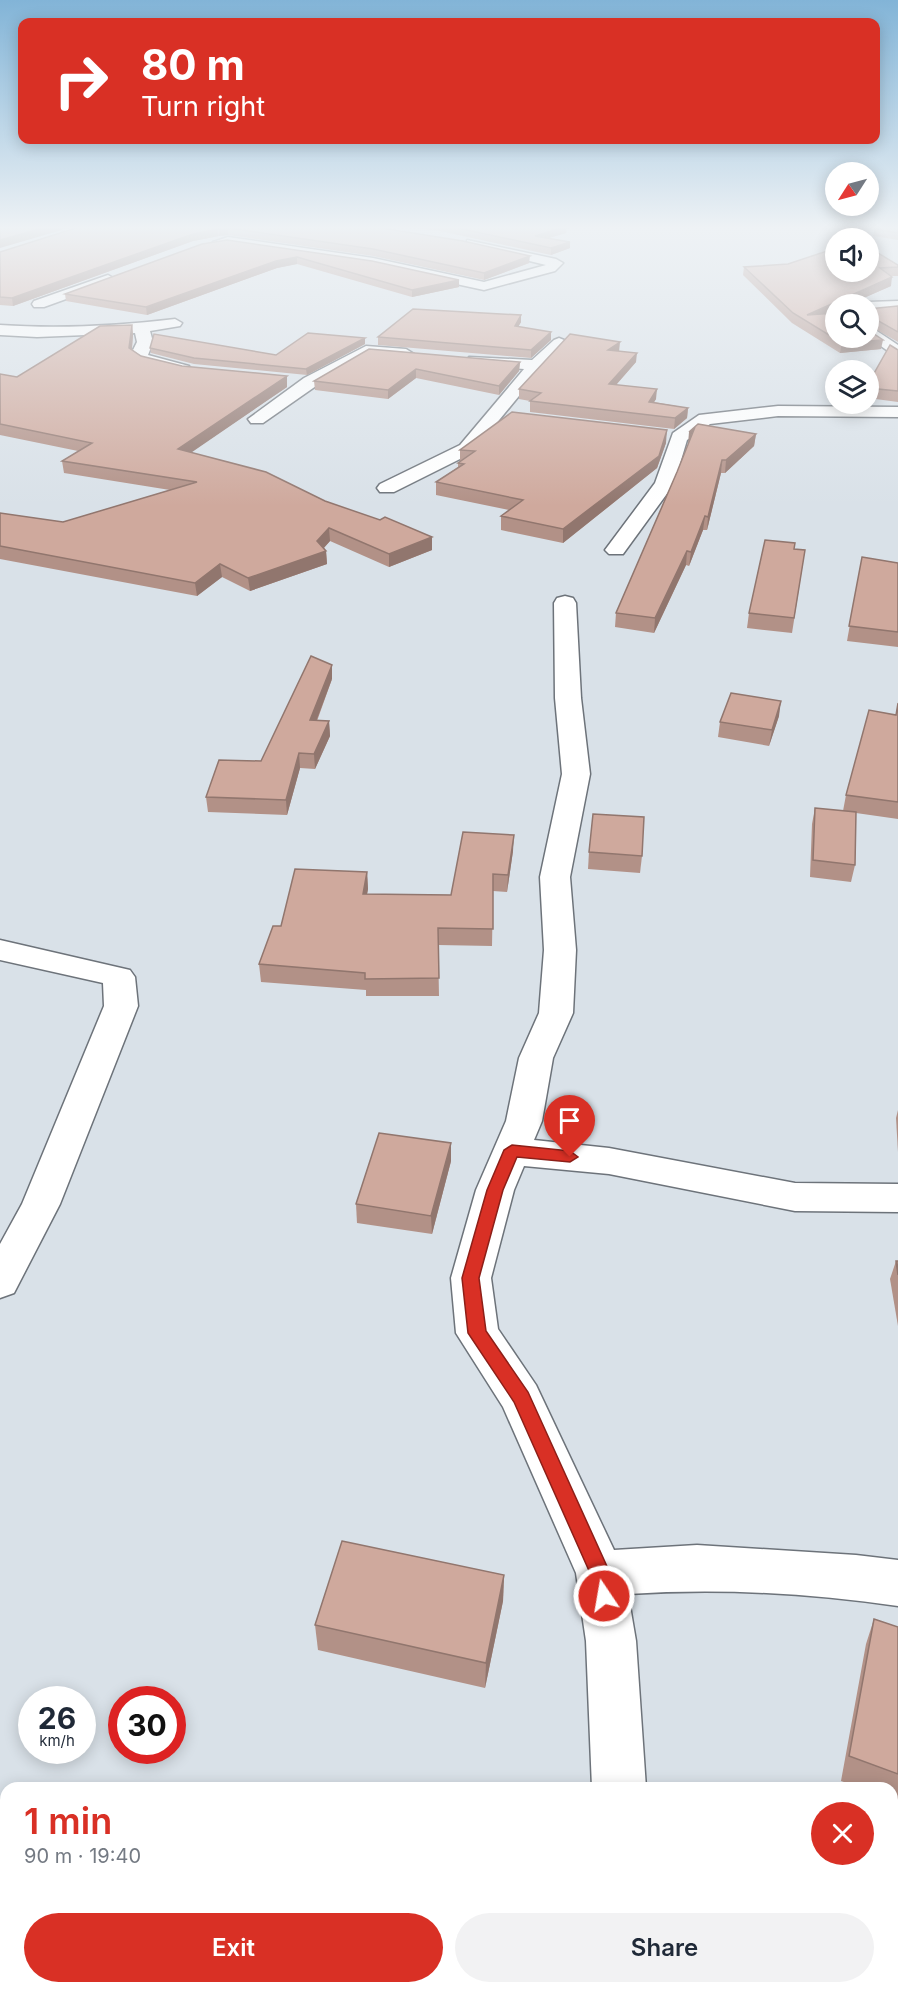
<!DOCTYPE html>
<html lang="en">
<head>
<meta charset="utf-8">
<style>
	:root { --surface:#fff; --page:#f2f2f3; --text:#1f2937; --muted:#747a83; --accent:#d93025 }
	body { margin:0; font-family:Inter,sans-serif; background:var(--page); color:var(--text); height:100vh; display:flex; flex-direction:column; font-size:22px; white-space:nowrap }
	* { box-sizing:border-box; margin:0 }
	p { font-size:20px; color:var(--muted) }
	.icon { flex:none; width:33px; height:33px; fill:none; stroke:currentColor; stroke-width:2; stroke-linecap:round; stroke-linejoin:round }
	.map { position:relative; flex:1; overflow:hidden }
	.details { position:absolute; left:0px; top:1782px; width:898px; height:212px; display:flex; flex-direction:column; background:var(--surface); border-radius:18px 18px 0 0; box-shadow:0 3px 15px #0003 }
	.details>* { flex:none }
	.guide { position:absolute; left:18px; top:18px; width:862px; height:126px; border-radius:12px; box-shadow:0 3px 15px #0003; background:#d93025; color:#fff; overflow:hidden }
	.needle { width:39px; rotate:234deg }
	.buttons { position:absolute; left:825px; top:162px; display:grid; gap:12px }
	.buttons a { display:grid; place-items:center; width:54px; height:54px; border-radius:50%; background:var(--surface); box-shadow:0 3px 15px #0003; font-size:30px }
	.speed { position:absolute; left:18px; top:1686px; display:flex; gap:12px; font-size:30px; font-weight:700; text-align:center }
	.speed>* { display:grid; place-content:center; width:78px; height:78px; border-radius:50%; background:var(--surface); box-shadow:0 3px 15px #0003; line-height:1 }
	.speed small { font-size:15px; font-weight:400 }
	.speed .limit { border:9px solid #d22; background:#fff; color:#111 }
	.pin { position:absolute; display:grid; place-items:center; width:51px; height:51px; color:#fff; margin:-62px -26px; border-radius:50% 50% 50% 0; rotate:-45deg; box-shadow:0 0 6px #0007 }
	.pin .icon { rotate:45deg }
	.me { position:absolute; width:66px; margin:-33px; rotate:348deg; stroke-linejoin:round; filter:drop-shadow(0 0 4px #0008) }
	.turn { display:flex; align-items:center; gap:21px; height:126px; padding:0 24px; font-size:27px }
	.turn .icon { width:78px; height:78px; stroke-width:2.5 }
	.turn b { display:block; font-size:42px; line-height:51px }
	.round { display:grid; place-items:center; flex:none; width:63px; height:63px; border-radius:32px; background:var(--page) }
	.headline { display:flex; align-items:center; justify-content:space-between; height:102px; padding:0 24px }
	h1 { font-size:36px; font-weight:600; line-height:45px; color:var(--accent) }
	.button { display:flex; gap:12px; margin-top:auto; padding:12px 24px }
	.button a { flex:1; height:69px; border-radius:36px; background:var(--accent); color:#fff; font-size:24px; font-weight:600; line-height:69px; text-align:center }
	.button a+a { background:var(--page); color:var(--text) }
	.map>svg:first-child { display:block }
	.lines { fill:none; stroke-linecap:round; stroke-linejoin:round }
	.minor-casing { stroke:#6d737a; stroke-width:3 }
	.minor { fill:#fff; fill-rule:evenodd }
	.wall { fill:#b29187 }
	.shaded-wall { fill:#91766e }
	.building { fill:#cfa99d; stroke:#91766e; stroke-width:1.5 }
	.route { fill:#d93025; stroke:#8d1f18; stroke-width:1.5 }
</style>
</head>
<body>
<div class="map">
<svg width="898" height="1993" viewBox="0 0 898 1993">
	<rect width="100%" height="100%" fill="#d9e1e8"/>
	<g class="lines">
		<!-- minor casing -->
		<g class="minor-casing">
			<g id="minor">
				<polygon points="228,237 373,258 484,282 546,265 467,246 467,240 556,259 563,263 555,271 484,290 373,266 228,245 219,246 213,242"/>
				<polygon points="108,275 115,279 113,282 44,307 34,307 32,304 34,301"/>
				<polygon points="898,301 898,309 868,310 868,304 862,304 868,302"/>
				<path d="M 175,319 L 182,323 L 180,326 L 150,331 L 153,342 L 148,355 L 189,366 L 191,369 L 189,372 L 183,374 L 135,361 L 132,352 L 137,342 L 135,333 L 37,337 L 0,335 L 0,325 C 59,329 117,326 175,319 Z"/>
				<polygon points="868,325 898,345 898,358 868,337"/>
				<polygon points="559,338 564,340 567,343 542,368 472,453 394,492 380,492 377,488 380,484 460,445 524,369 475,365 469,363 467,360 469,357 532,360 554,340"/>
				<polygon points="366,346 406,349 414,354 406,359 369,356 316,386 263,423 251,423 248,419 304,378"/>
				<polygon points="778,406 898,407 898,417 778,416 710,424 687,440 674,484 623,554 609,554 605,550 655,483 673,433 699,415"/>
				<path d="M 565,596 L 573,598 L 576,603 L 581,698 L 590,774 L 570,877 L 576,950 L 573,1013 L 553,1058 L 542,1121 L 534,1140 L 609,1148 L 795,1183 L 898,1184 L 898,1212 L 795,1211 L 609,1174 L 524,1166 L 514,1190 L 491,1278 L 498,1329 L 536,1385 L 614,1550 L 697,1545 L 856,1555 L 898,1560 L 898,1606 C 809,1593 718,1588 628,1594 L 636,1641 L 646,1788 L 592,1788 L 586,1641 L 576,1573 L 503,1407 L 456,1333 L 451,1278 L 476,1190 L 506,1121 L 519,1058 L 539,1013 L 544,950 L 540,877 L 562,774 L 555,698 L 554,603 L 557,598 Z"/>
				<polygon points="0,940 130,970 135,977 138,1006 60,1204 14,1293 0,1298 0,1244 22,1204 104,1006 103,983 0,960"/>
				<polygon points="537,1988 597,1988 595,1993 535,1993"/>
			</g>
		</g>
		<!-- minor -->
		<use href="#minor" class="minor"/>
	</g>
	<!-- wall -->
	<g class="wall">
		<polygon points="219,227 529,263 484,280 373,256 228,235 219,236"/>
		<polygon points="406,227 567,227 566,233 549,238 570,242 570,248 551,255 440,231"/>
		<polygon points="898,227 898,240 873,236 875,229"/>
		<polygon points="219,236 193,241 13,306 0,305 0,252"/>
		<polygon points="227,240 459,287 412,297 297,264 277,268 147,315 66,301 65,294"/>
		<polygon points="868,247 898,265 898,276 891,276 891,286 850,304 836,304 836,311 831,313 881,349 840,353 792,323 743,275 744,267 788,264"/>
		<polygon points="898,306 898,342 868,325 868,309"/>
		<polygon points="521,315 521,322 518,327 551,332 551,340 531,358 378,345 378,337"/>
		<polygon points="132,325 133,335 132,349 141,356 182,366 287,376 287,387 191,452 325,501 432,550 389,567 330,541 324,548 326,551 327,564 250,591 222,577 197,596 0,559 0,513 63,522 170,490 64,473 62,461 78,451 0,435 0,374 17,377"/>
		<polygon points="365,338 365,344 307,375 194,364 151,353 150,348 276,355"/>
		<polygon points="369,349 520,362 519,371 499,395 416,378 388,399 315,390 314,381"/>
		<polygon points="898,350 898,402 868,398 868,384"/>
		<polygon points="619,351 636,362 616,385 656,399 654,402 688,408 687,418 674,429 530,412 530,401 519,399 519,389"/>
		<polygon points="756,434 754,446 725,473 721,473 707,530 703,530 689,566 686,565 654,633 615,627 616,613 677,472"/>
		<polygon points="666,443 657,468 563,543 501,530 501,516 509,510 436,495 436,482 458,467 458,463 460,462 460,450"/>
		<polygon points="795,549 805,550 792,633 747,628 749,613"/>
		<polygon points="862,557 898,563 898,647 847,641"/>
		<polygon points="332,679 317,721 329,721 330,736 315,769 300,768 287,815 208,812 206,797 261,761"/>
		<polygon points="898,702 898,819 856,813 855,865 851,882 810,877 812,824 815,808 843,811 846,795 896,715"/>
		<polygon points="779,716 769,746 718,737 720,722"/>
		<polygon points="513,851 507,892 493,891 492,946 438,945 439,996 366,996 366,990 261,982 259,964 281,926 367,872 368,889 367,894 451,895"/>
		<polygon points="589,852 642,856 640,873 588,869"/>
		<polygon points="898,1110 898,1152 896,1118"/>
		<polygon points="451,1161 432,1234 357,1223 356,1204"/>
		<polygon points="896,1261 898,1261 898,1326 890,1279"/>
		<polygon points="504,1575 503,1601 485,1688 318,1650 315,1625"/>
		<polygon points="874,1619 898,1627 898,1802 892,1800 892,1788 861,1788 841,1781 866,1644"/>
		<polygon points="468,1988 487,1988 486,1993"/>
	</g>
	<!-- shaded-wall -->
	<g class="shaded-wall">
		<polygon points="46,227 72,227 0,248 0,240"/>
		<polygon points="564,227 567,227 566,233 535,242 535,236"/>
		<polygon points="228,228 228,235 219,236 219,230"/>
		<polygon points="218,229 219,236 193,241 13,306 12,298 193,234"/>
		<polygon points="570,242 570,248 551,255 551,248"/>
		<polygon points="530,256 529,263 484,280 484,273"/>
		<polygon points="297,257 297,264 277,268 147,315 146,307 276,261"/>
		<polygon points="892,277 891,286 850,304 836,304 836,311 809,323 807,315"/>
		<polygon points="459,280 459,287 412,297 412,290"/>
		<polygon points="521,315 521,322 514,334 515,326"/>
		<polygon points="132,325 133,335 131,358 129,348"/>
		<polygon points="551,332 551,340 531,358 531,350"/>
		<polygon points="365,338 365,344 307,375 306,369"/>
		<polygon points="883,340 881,349 840,353 842,343"/>
		<polygon points="620,342 619,352 608,350"/>
		<polygon points="637,353 636,362 608,394 609,384"/>
		<polygon points="520,362 519,371 499,395 499,386"/>
		<polygon points="416,369 416,378 388,399 388,390"/>
		<polygon points="287,376 287,387 179,461 178,449"/>
		<polygon points="657,389 656,399 648,412 649,402"/>
		<polygon points="688,408 687,418 674,429 675,418"/>
		<polygon points="695,427 688,444 689,432"/>
		<polygon points="667,430 666,443 657,468 563,543 563,529"/>
		<polygon points="756,434 754,446 725,473 726,460"/>
		<polygon points="722,460 721,473 707,530 708,517"/>
		<polygon points="705,516 703,530 689,566 691,552"/>
		<polygon points="329,528 330,541 319,553 326,551 327,564 250,591 248,578 317,541"/>
		<polygon points="432,537 432,550 389,567 389,554"/>
		<polygon points="687,551 686,565 654,633 655,618"/>
		<polygon points="220,564 222,577 197,596 195,583"/>
		<polygon points="332,665 332,679 311,735 310,720"/>
		<polygon points="781,701 779,716 769,746 772,730"/>
		<polygon points="329,721 330,736 315,769 314,754"/>
		<polygon points="299,753 300,768 287,815 286,800"/>
		<polygon points="514,835 513,851 507,892 508,875"/>
		<polygon points="367,872 368,889 364,911 363,894"/>
		<polygon points="451,1143 451,1161 432,1234 431,1216"/>
		<polygon points="504,1575 503,1601 485,1688 486,1663"/>
	</g>
	<!-- building -->
	<g class="building">
		<polygon points="0,227 46,227 0,240"/>
		<polygon points="79,227 217,227 218,229 193,234 12,298 0,297 0,252"/>
		<polygon points="219,227 375,227 463,241 530,256 484,273 373,249 228,228 219,230"/>
		<polygon points="453,227 564,227 535,236 570,242 551,248"/>
		<polygon points="883,227 898,227 898,233 875,229"/>
		<polygon points="227,240 372,261 459,280 412,290 297,257 276,261 146,307 65,294 202,244"/>
		<polygon points="868,247 898,265 898,267 880,268 892,277 807,315 836,313 836,338 868,338 868,330 883,340 842,343 793,313 744,267 788,264 836,248 836,272 868,272"/>
		<polygon points="898,306 898,332 868,315 868,309"/>
		<polygon points="413,309 521,315 515,326 551,332 531,350 378,337"/>
		<polygon points="132,325 129,348 141,356 182,366 287,376 178,449 266,472 325,501 380,520 385,517 432,537 389,554 329,528 317,541 326,551 248,578 220,564 195,583 0,546 0,513 63,522 197,482 62,461 92,443 0,424 0,374 17,377 100,326"/>
		<polygon points="308,333 365,338 306,369 194,358 150,348 154,334 276,355"/>
		<polygon points="570,334 620,342 608,350 637,353 609,384 657,389 649,402 688,408 675,418 530,401 541,393 519,389"/>
		<polygon points="890,345 898,350 898,391 868,388 868,384"/>
		<polygon points="369,349 520,362 499,386 416,369 388,390 314,381"/>
		<polygon points="512,412 667,430 659,456 563,529 501,516 523,500 436,482 464,464 458,463 475,451 460,450"/>
		<polygon points="698,424 756,434 726,460 722,460 708,517 705,516 691,552 687,551 655,618 616,613 677,472 695,427 689,432"/>
		<polygon points="765,540 795,543 794,549 805,550 794,618 749,613"/>
		<polygon points="862,557 898,563 898,632 849,626"/>
		<polygon points="311,656 332,665 310,720 329,721 314,754 299,753 286,800 206,797 219,760 261,761"/>
		<polygon points="731,693 781,701 772,730 720,722"/>
		<polygon points="898,703 898,802 846,795 869,710 896,715"/>
		<polygon points="815,808 856,812 855,865 813,860"/>
		<polygon points="593,814 644,817 642,856 589,852"/>
		<polygon points="463,832 514,835 508,875 493,874 493,929 438,928 439,978 365,979 365,973 259,964 273,926 281,926 295,869 367,872 363,894 451,895"/>
		<polygon points="379,1133 451,1143 431,1216 356,1204"/>
		<polygon points="896,1261 898,1261 898,1275"/>
		<polygon points="342,1541 504,1575 486,1663 315,1625"/>
		<polygon points="874,1619 898,1627 898,1774 849,1756"/>
		<polygon points="892,1969 898,1972 898,1993 780,1993 781,1988 892,1988"/>
	</g>
	<!-- sky -->
	<linearGradient id="sky" x2="0" y2="1"><stop stop-color="#82b4d7"/><stop offset="0.45" stop-color="#eef2f5"/><stop offset="1" stop-color="#eef2f5" stop-opacity="0"/></linearGradient>
	<rect width="898" height="506" fill="url(#sky)"/>
	<!-- route -->
	<polygon class="route" points="512,1145 570,1151 578,1157 570,1162 517,1157 503,1190 479,1278 486,1331 528,1392 610,1573 614,1596 611,1602 604,1605 597,1602 590,1573 514,1402 468,1333 462,1278 487,1190 504,1150"/>
</svg>
<div class="buttons">
<a><svg class="needle" viewBox="-14 -14 28 28"><path d="M0-13l5 13h-10z" fill="#e53935"/><path d="M0 13l5-13h-10z" fill="#747a83"/></svg></a>
<a><svg class="icon" aria-label="sound" viewBox="0 0 24 24"><path d="M4 9h4l5-4v14l-5-4H4zM17 9q2 3 0 6"/></svg></a>
<a><svg class="icon" aria-label="search" viewBox="0 0 24 24"><circle cx="10" cy="10" r="6"/><path d="M15 15l6 6"/></svg></a>
<a><svg class="icon" aria-label="layers" viewBox="0 0 24 24"><path d="M12 4l9 5-9 5-9-5zM3 14l9 5 9-5"/></svg></a>
</div>
<div class="speed"><div>26<small>km/h</small></div><div class="limit">30</div></div>
<div class="pin" style="left:570px;top:1157px;background:#d93025"><svg class="icon" aria-label="arrive" viewBox="0 0 24 24"><path d="M6 21V4h12l-3 4 3 4H6"/></svg></div>
<svg class="me" style="left:604px;top:1596px" viewBox="-20 -20 40 40"><circle r="17" fill="#d93025" stroke="#fff" stroke-width="3"/><path d="M0-11L8 9 0 5-8 9z" fill="#fff"/></svg>
<div class="guide">
<div class="turn"><svg class="icon" aria-label="right" viewBox="0 0 24 24"><path d="M7 20v-9h11M14 6l5 5-5 5"/></svg><div><b>80 m</b>Turn right</div></div>
</div>
<section class="details">
<div class="headline"><div><h1>1 min</h1><p>90 m · 19:40</p></div><a class="round" style="background:#d93025;color:#fff"><svg class="icon" aria-label="close" viewBox="0 0 24 24"><path d="M6 6l12 12M18 6L6 18"/></svg></a></div>
<div class="button"><a>Exit</a><a>Share</a></div>
</section>
</div>
</body>
</html>
